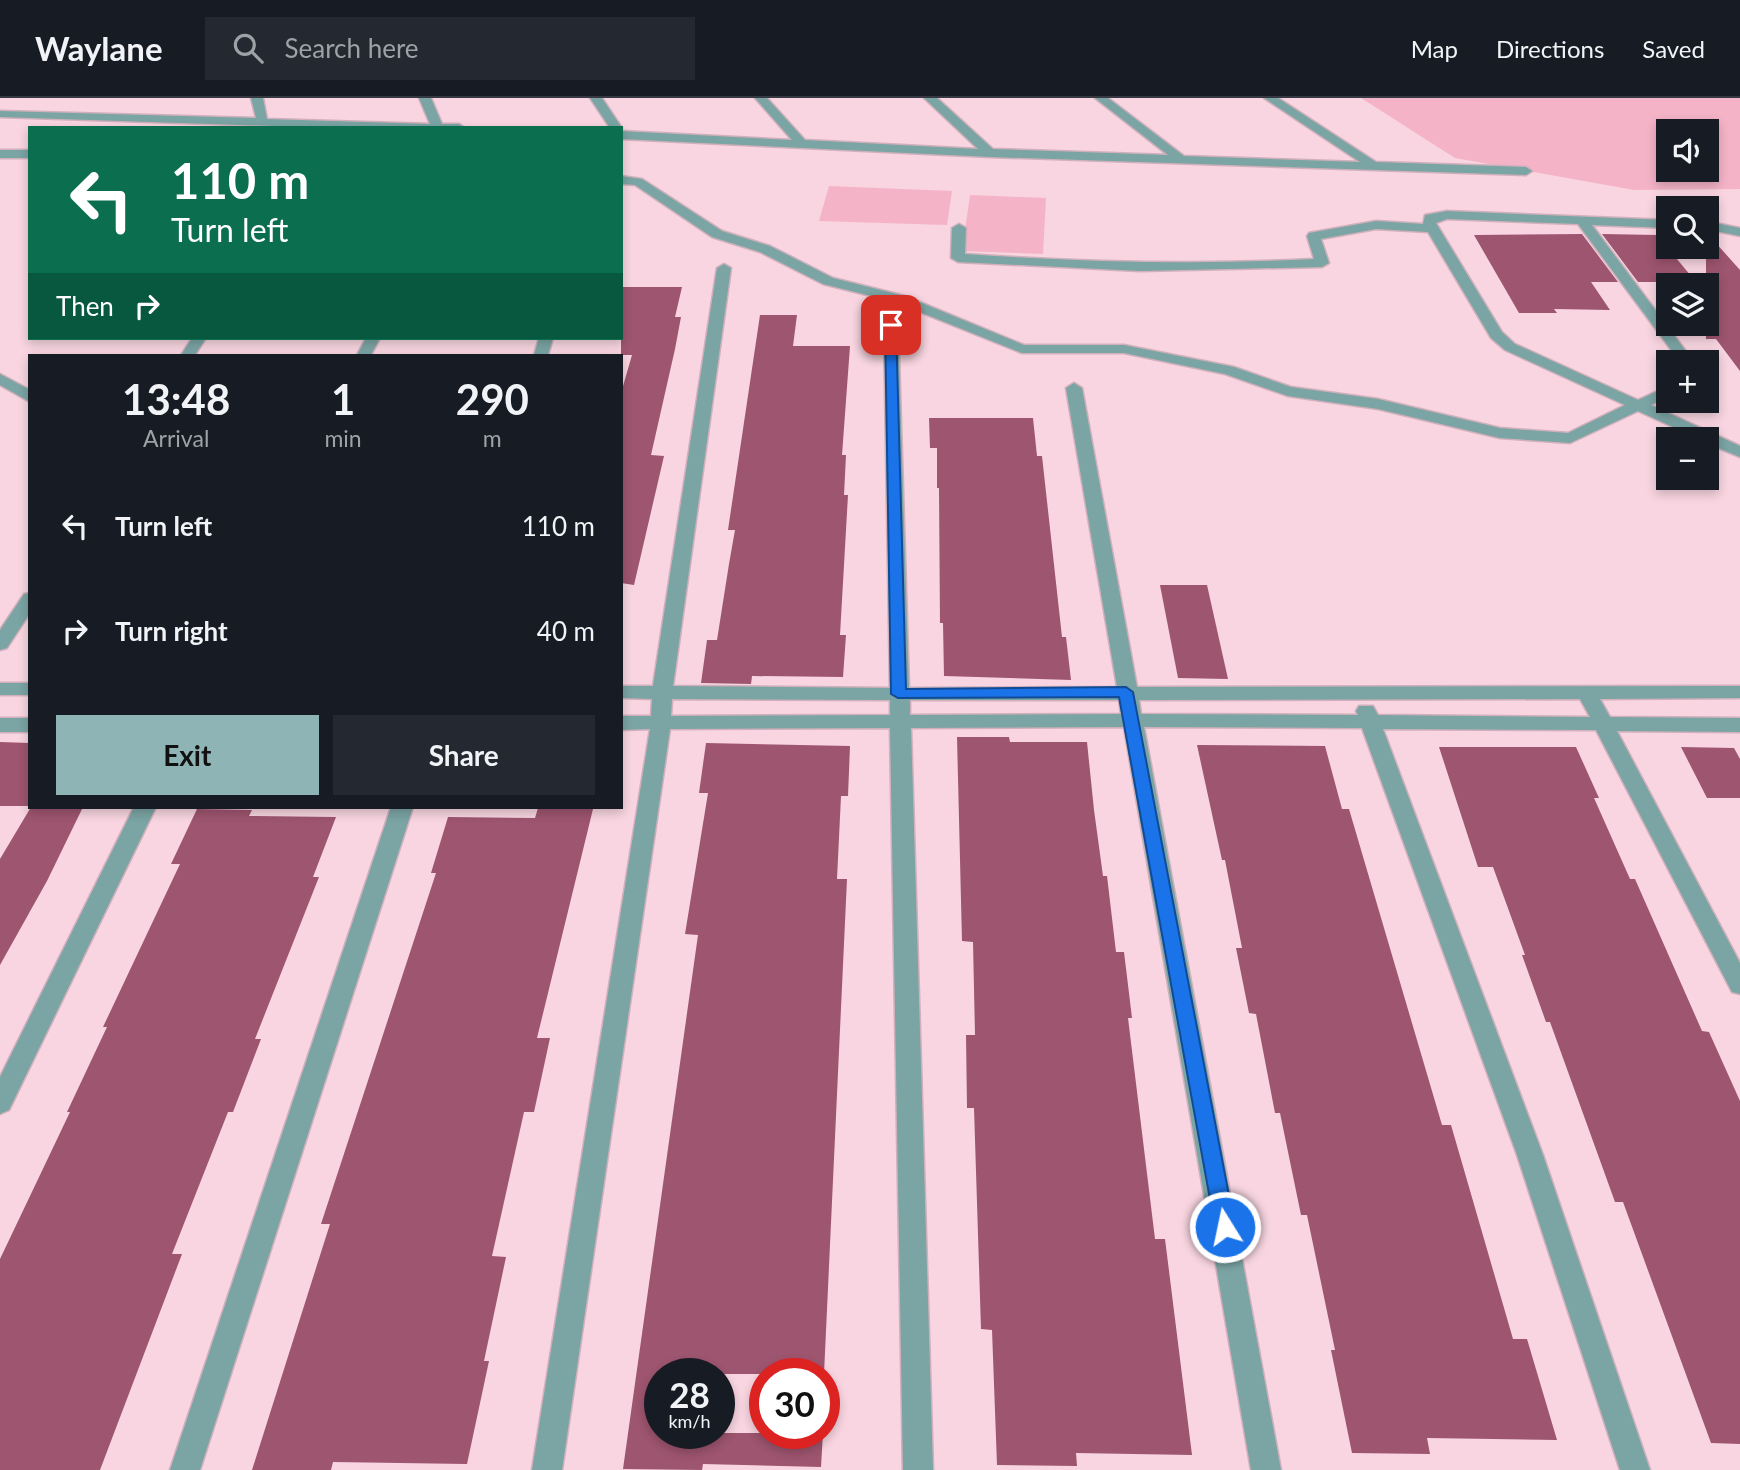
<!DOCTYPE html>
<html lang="en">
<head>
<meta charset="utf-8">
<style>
	:root { --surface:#171b24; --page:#242831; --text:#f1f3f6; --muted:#9ea1a6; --line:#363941; --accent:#8fb4b5 }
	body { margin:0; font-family:Lato,sans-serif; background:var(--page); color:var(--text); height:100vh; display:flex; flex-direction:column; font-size:26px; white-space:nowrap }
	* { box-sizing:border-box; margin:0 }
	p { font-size:23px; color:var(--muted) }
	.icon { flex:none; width:38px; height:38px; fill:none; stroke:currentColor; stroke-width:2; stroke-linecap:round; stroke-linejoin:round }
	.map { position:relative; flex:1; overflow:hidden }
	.drawer { position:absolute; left:28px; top:256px; width:595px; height:455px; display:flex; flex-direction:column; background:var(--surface); border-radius:0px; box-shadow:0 4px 10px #0003 }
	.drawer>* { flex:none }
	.banner { position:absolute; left:28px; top:28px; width:595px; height:214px; border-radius:0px; box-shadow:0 4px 10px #0003; background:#0b6e4f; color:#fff; overflow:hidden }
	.tools { position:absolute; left:1656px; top:21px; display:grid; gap:14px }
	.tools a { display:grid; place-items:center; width:63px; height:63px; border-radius:0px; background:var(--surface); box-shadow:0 4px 10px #0003; font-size:35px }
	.speed { position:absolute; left:644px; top:1260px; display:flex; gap:14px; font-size:35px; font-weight:700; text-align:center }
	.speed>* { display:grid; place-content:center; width:91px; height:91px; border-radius:50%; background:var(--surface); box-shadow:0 4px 10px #0003; line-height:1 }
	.speed small { font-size:18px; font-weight:400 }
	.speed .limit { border:10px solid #d22; background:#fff; color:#111 }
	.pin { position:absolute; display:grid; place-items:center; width:60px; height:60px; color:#fff; margin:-30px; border-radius:14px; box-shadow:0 4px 10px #0006 }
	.me { position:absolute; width:77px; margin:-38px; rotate:350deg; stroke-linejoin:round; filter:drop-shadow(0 0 5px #0008) }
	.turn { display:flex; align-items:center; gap:24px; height:147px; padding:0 28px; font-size:32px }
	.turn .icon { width:91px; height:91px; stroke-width:2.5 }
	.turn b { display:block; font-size:49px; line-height:60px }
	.then { display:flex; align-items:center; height:66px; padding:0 28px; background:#0003; gap:14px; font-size:26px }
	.eta { display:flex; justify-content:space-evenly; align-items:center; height:119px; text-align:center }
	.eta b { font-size:42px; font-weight:700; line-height:49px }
	.cta { display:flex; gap:14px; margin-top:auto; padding:14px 28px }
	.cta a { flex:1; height:80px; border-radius:0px; background:var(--accent); color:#111; font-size:28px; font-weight:700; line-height:80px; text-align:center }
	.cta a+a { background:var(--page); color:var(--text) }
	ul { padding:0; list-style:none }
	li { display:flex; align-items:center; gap:21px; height:105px; padding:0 28px }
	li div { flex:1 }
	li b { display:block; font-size:26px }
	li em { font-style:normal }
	header { display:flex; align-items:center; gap:42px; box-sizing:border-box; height:98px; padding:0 35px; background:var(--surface); border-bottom:2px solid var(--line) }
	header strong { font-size:33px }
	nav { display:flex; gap:38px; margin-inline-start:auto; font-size:24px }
	.search { width:490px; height:63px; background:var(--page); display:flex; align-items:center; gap:18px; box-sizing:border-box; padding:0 24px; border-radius:0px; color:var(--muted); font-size:26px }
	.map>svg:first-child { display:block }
	.green { fill:#f5b3c8; fill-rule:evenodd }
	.building { fill:#9e556f }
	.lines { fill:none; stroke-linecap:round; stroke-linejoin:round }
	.street-casing { stroke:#d0b1bb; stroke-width:3 }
	.street { fill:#7ba4a4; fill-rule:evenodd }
	.route { fill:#1a73e8; stroke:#114b97; stroke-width:2 }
</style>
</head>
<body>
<header>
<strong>Waylane</strong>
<div class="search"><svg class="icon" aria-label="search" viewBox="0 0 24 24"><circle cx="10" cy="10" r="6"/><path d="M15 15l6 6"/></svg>Search here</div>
<nav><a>Map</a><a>Directions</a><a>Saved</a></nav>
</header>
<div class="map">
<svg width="1740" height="1372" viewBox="0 0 1740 1372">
	<rect width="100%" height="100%" fill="#f8d5e0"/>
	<!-- green -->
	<g class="green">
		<path d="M 1361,0 L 1740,0 L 1740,91 L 1634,92 L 1455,60 ZM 1668,33 L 1706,33 L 1706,72 L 1668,72 Z"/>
		<polygon points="829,88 952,93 947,127 819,123"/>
		<polygon points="970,97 1046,100 1043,156 962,153"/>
	</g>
	<!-- building -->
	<g class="building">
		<polygon points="1706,134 1740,172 1740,273 1716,241 1706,241"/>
		<polygon points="1582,136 1618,184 1591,184 1610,212 1554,211 1557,215 1519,215 1474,137"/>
		<polygon points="1602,136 1657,137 1696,184 1638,184"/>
		<polygon points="621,189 682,189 675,219 681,219 675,251 651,357 664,358 634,487 621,485 621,295 632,257 621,257"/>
		<polygon points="760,217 797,217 793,248 850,248 842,357 846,357 844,397 848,397 840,537 846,537 843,579 752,578 751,586 701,585 707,542 717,542 729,466 735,432 728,432"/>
		<polygon points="929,320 1033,320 1037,358 1042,358 1062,539 1066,539 1071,582 944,578 943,525 940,525 939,390 937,390 937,350 930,350"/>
		<polygon points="1160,487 1207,487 1228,581 1178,580"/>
		<polygon points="957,639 1009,639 1010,644 1087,644 1094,712 1103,778 1107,778 1116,854 1124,854 1132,920 1128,920 1155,1141 1165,1141 1192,1357 1076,1355 1077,1368 997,1367 992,1232 981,1231 974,1010 967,1010 966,937 975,937 973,844 962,843"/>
		<polygon points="0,644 30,645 30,708 0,708"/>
		<polygon points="706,645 850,648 848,698 841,698 837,781 847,781 824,1276 660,1276 660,1335 823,1335 821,1369 703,1366 702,1372 623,1371 698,837 685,836 708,695 699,695"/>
		<polygon points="1197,647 1325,648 1342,711 1349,711 1442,1027 1451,1027 1513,1241 1527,1241 1557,1342 1427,1340 1430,1356 1352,1355 1331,1252 1335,1252 1307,1117 1301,1117 1280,1015 1275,1015 1256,916 1249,915 1236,850 1242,850 1225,762 1222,762"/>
		<polygon points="1439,649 1576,649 1599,700 1594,700 1630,781 1635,781 1702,933 1709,934 1740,1003 1740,1346 1711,1345 1623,1104 1615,1104 1550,924 1546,924 1522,857 1525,857 1493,769 1478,769"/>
		<polygon points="1681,649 1734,650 1740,661 1740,700 1707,700"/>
		<polygon points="31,709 83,709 47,783 0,867 0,761"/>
		<polygon points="538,710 593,711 537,940 550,940 534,1014 524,1014 492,1158 506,1159 484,1263 489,1263 467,1366 333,1364 331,1372 252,1372 330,1126 321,1126 436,775 431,775 448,719 535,720"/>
		<polygon points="197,711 252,712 249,718 336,719 313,779 319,779 255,941 261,941 233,1014 228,1014 172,1156 182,1156 100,1372 0,1372 0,1161 70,1014 67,1014 107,929 103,929 180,766 171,766"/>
	</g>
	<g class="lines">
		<!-- street casing -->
		<g class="street-casing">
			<g id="street">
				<polygon points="251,0 263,0 267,21 430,26 419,0 431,0 442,26 459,26 465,30 336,30 0,19 0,13 256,20"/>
				<polygon points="590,0 602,0 622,30 621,31 610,30"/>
				<polygon points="755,0 767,0 805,42 978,51 924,0 937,0 993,51 1168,57 1095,0 1108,0 1184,58 1360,64 1264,0 1278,0 1376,64 1526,69 1532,73 1526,77 990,59 621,41 621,33 792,42"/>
				<rect x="0" y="52" width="30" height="8"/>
				<path d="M 621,78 L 642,81 L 722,133 L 770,148 L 833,180 L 905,198 L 1024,247 L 1124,247 L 1234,269 L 1291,289 L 1378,301 L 1500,330 L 1568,335 L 1625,307 L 1505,252 L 1491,240 L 1428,134 L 1376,131 L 1321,141 L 1329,165 L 1322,169 L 1140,173 L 958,164 L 951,160 L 952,130 L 959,126 L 966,130 L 965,156 C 1081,164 1198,167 1314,161 L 1307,138 L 1309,135 L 1376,123 L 1423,126 L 1425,117 L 1447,113 L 1668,122 L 1668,130 L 1592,127 L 1694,264 L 1680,264 L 1578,126 L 1447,121 L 1436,125 L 1502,234 L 1515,246 L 1638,302 L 1668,288 L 1668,299 L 1651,307 L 1740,348 L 1740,359 L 1706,345 L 1706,341 L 1699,341 L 1638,313 L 1570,345 L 1500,340 L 1378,311 L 1288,298 L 1225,276 L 1124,255 L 1022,255 L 895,204 L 823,186 L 760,154 L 712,139 L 635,87 L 621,86 Z"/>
				<polygon points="1706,123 1740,130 1740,138 1706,131"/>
				<path d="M 724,166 L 731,170 L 673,588 L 890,590 L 884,227 L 891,223 L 898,227 L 909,590 L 1117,589 L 1066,290 L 1074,285 L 1082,290 L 1137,589 L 1740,588 L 1740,600 L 1600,601 L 1610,619 L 1740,620 L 1740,634 L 1617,633 L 1740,865 L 1740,896 L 1732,894 L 1596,632 L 1383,631 L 1543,1057 L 1650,1372 L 1620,1372 L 1517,1057 L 1362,630 L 1144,629 L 1281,1372 L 1251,1372 L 1124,629 L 911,630 L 933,1372 L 903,1372 L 890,630 L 670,631 L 562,1372 L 532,1372 L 650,631 L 621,632 L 621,618 L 651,618 L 652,601 L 621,600 L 621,588 L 653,588 L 717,170 ZM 672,601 L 890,602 L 890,617 L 671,618 ZM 1580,601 L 1590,619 L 1378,617 L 1373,608 L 1359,608 L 1356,613 L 1358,617 L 1141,616 L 1139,602 ZM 910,602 L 1119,602 L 1121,616 L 910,617 Z"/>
				<polygon points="192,240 206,240 195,257 181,257"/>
				<polygon points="366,240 380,240 371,257 357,257"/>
				<polygon points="539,240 553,240 548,257 534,257"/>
				<polygon points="0,276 30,292 30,304 0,287"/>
				<polygon points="30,495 30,515 7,550 0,552 0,532 24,496"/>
				<rect x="0" y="585" width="30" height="12"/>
				<rect x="0" y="620" width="30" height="14"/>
				<polygon points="134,709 156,709 9,1012 0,1016 0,979"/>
				<polygon points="391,709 413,709 200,1372 170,1372"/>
			</g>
		</g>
		<!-- street -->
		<use href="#street" class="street"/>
	</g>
	<!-- route -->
	<polygon class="route" points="891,224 896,227 906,591 1126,589 1133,594 1235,1129 1232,1135 1225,1138 1218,1135 1215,1129 1119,599 898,600 891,596 885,227"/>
</svg>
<div class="tools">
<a><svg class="icon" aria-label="sound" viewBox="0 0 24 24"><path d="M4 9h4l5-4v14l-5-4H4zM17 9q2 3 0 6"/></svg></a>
<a><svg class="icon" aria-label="search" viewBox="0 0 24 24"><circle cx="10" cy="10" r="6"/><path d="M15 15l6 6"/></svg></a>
<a><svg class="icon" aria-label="layers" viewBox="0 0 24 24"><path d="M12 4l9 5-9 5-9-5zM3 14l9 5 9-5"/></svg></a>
<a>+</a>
<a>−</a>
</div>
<div class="speed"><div>28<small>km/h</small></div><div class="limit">30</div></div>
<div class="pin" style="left:891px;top:227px;background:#d93025"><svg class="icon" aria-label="arrive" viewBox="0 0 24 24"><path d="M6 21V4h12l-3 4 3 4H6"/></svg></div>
<svg class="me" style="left:1225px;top:1129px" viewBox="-20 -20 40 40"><circle r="17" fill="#1a73e8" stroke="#fff" stroke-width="3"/><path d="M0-11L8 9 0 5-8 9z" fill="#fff"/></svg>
<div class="banner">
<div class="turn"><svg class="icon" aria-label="left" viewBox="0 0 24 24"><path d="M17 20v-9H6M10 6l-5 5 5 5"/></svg><div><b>110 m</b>Turn left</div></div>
<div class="then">Then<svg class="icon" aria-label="right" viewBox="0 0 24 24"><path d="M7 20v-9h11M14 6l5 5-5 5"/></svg></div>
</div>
<section class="drawer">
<div class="eta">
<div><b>13:48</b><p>Arrival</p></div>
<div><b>1</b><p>min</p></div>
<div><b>290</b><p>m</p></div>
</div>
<ul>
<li><svg class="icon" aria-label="left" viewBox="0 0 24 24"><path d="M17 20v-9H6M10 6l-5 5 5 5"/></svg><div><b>Turn left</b></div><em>110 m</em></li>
<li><svg class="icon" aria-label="right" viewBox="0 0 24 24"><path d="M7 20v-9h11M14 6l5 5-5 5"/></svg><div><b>Turn right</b></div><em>40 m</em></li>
</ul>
<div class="cta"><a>Exit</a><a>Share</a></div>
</section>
</div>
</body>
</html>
